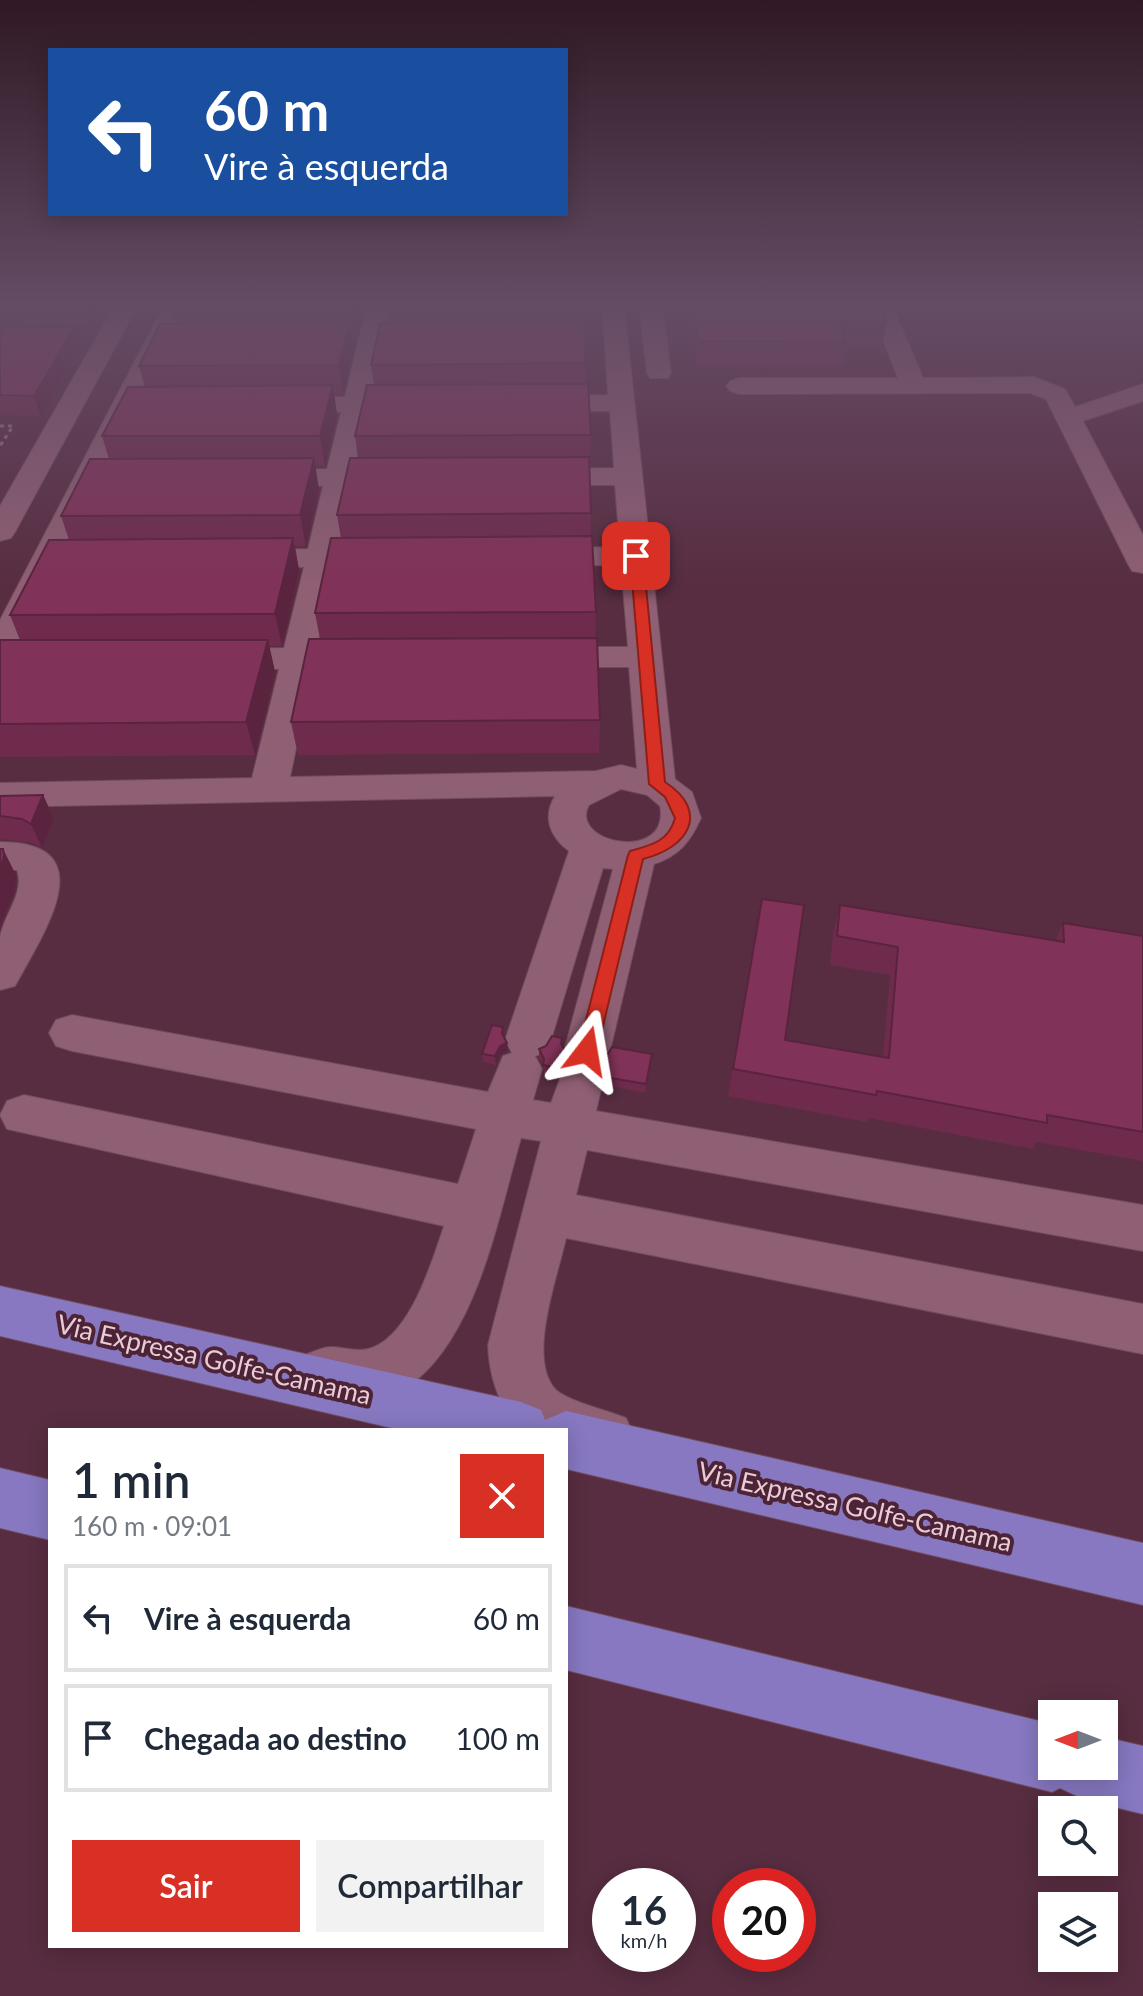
<!DOCTYPE html>
<html lang="pt">
<head>
<meta charset="utf-8">
<style>
	:root { --surface:#fff; --page:#f2f2f3; --text:#1f2937; --muted:#747a83; --line:#e0e1e3; --accent:#d93025 }
	body { margin:0; font-family:Lato,sans-serif; background:var(--page); color:var(--text); height:100vh; display:flex; flex-direction:column; font-size:30px; white-space:nowrap }
	* { box-sizing:border-box; margin:0 }
	p { font-size:26px; color:var(--muted) }
	.icon { flex:none; width:44px; height:44px; fill:none; stroke:currentColor; stroke-width:2; stroke-linecap:round; stroke-linejoin:round }
	.map { position:relative; flex:1; overflow:hidden }
	.panel { position:absolute; left:48px; top:1428px; width:520px; height:520px; display:flex; flex-direction:column; background:var(--surface); border-radius:0px; box-shadow:0 4px 20px #0003 }
	.panel>* { flex:none }
	.banner { position:absolute; left:48px; top:48px; width:520px; height:168px; border-radius:0px; box-shadow:0 4px 20px #0003; background:#1a4fa0; color:#fff; overflow:hidden }
	.needle { width:52px; rotate:270deg }
	.controls { position:absolute; left:1038px; top:1700px; display:grid; gap:16px }
	.controls a { display:grid; place-items:center; width:80px; height:80px; border-radius:0px; background:var(--surface); box-shadow:0 4px 20px #0003; font-size:40px }
	.speed { position:absolute; left:592px; top:1868px; display:flex; gap:16px; font-size:40px; font-weight:700; text-align:center }
	.speed>* { display:grid; place-content:center; width:104px; height:104px; border-radius:50%; background:var(--surface); box-shadow:0 4px 20px #0003; line-height:1 }
	.speed small { font-size:20px; font-weight:400 }
	.speed .limit { border:12px solid #d22; background:#fff; color:#111 }
	.pin { position:absolute; display:grid; place-items:center; width:68px; height:68px; color:#fff; margin:-34px; border-radius:16px; box-shadow:0 4px 12px #0006 }
	.me { position:absolute; width:88px; margin:-44px; rotate:14deg; stroke-linejoin:round; filter:drop-shadow(0 0 6px #0008) }
	.turn { display:flex; align-items:center; gap:28px; height:168px; padding:0 24px; font-size:36px }
	.turn .icon { width:104px; height:104px; stroke-width:2.5 }
	.turn b { display:block; font-size:56px; line-height:68px }
	.round { display:grid; place-items:center; flex:none; width:84px; height:84px; border-radius:0px; background:var(--page) }
	.overview { display:flex; align-items:center; justify-content:space-between; height:136px; padding:0 24px }
	h1 { font-size:48px; font-weight:600; line-height:60px }
	.action { display:flex; gap:16px; margin-top:auto; padding:16px 24px }
	.action a { flex:1; height:92px; border-radius:0px; background:var(--accent); color:#fff; font-size:32px; font-weight:600; line-height:92px; text-align:center }
	.action a+a { background:var(--page); color:var(--text) }
	ul { padding:0; list-style:none }
	li { display:flex; align-items:center; gap:24px; height:108px; margin:0 16px 12px; padding:0 8px; border:4px solid var(--line); border-radius:0px }
	li div { flex:1 }
	li b { display:block; font-size:30px }
	li em { font-style:normal }
	.map>svg:first-child { display:block }
	.lines { fill:none; stroke-linecap:round; stroke-linejoin:round }
	.minor-casing { stroke:#704b5c; stroke-width:2 }
	.highway-casing { stroke:#704b5c; stroke-width:2 }
	.path { stroke:#957181; stroke-width:3; stroke-dasharray:4 4; stroke-linecap:butt }
	.minor { fill:#8f5f73; fill-rule:evenodd }
	.highway { fill:#8778c1; fill-rule:evenodd }
	.wall { fill:#6f2b4c }
	.shaded-wall { fill:#5a233e }
	.building { fill:#813258; stroke:#5a233e; stroke-width:2 }
	.route { fill:#d93025; stroke:#8d1f18; stroke-width:2 }
	.labels { text-anchor:middle; stroke-width:8; stroke-linejoin:round; paint-order:stroke }
	.near-street-label { font-size:26px; fill:#e8ccd7; stroke:#4d2336 }
</style>
</head>
<body>
<div class="map">
<svg width="1143" height="1996" viewBox="0 0 1143 1996">
	<rect width="100%" height="100%" fill="#582d41"/>
	<g class="lines">
		<!-- minor casing -->
		<g class="minor-casing">
			<g id="minor">
				<polygon points="115,305 138,305 15,532 11,538 0,541 0,506"/>
				<polygon points="164,305 187,305 17,652 12,659 0,662 0,620"/>
				<path d="M 367,305 L 390,305 L 371,397 L 432,399 L 436,404 L 432,409 L 368,412 L 355,469 L 415,471 L 419,477 L 415,483 L 352,486 L 338,548 L 399,551 L 403,557 L 399,563 L 334,567 L 317,648 L 366,648 L 378,651 L 383,658 L 378,665 L 313,668 L 290,777 L 596,771 L 621,765 L 637,769 L 629,667 L 538,667 L 526,664 L 521,657 L 526,650 L 538,647 L 628,647 L 621,565 L 533,566 L 522,563 L 518,557 L 522,551 L 533,548 L 620,547 L 615,485 L 530,485 L 520,483 L 516,477 L 520,471 L 530,469 L 614,468 L 610,411 L 531,412 L 522,409 L 518,404 L 522,399 L 531,396 L 608,395 L 602,305 L 624,305 L 675,779 L 692,792 L 701,818 C 690,842 679,856 654,864 L 610,1051 L 603,1064 L 594,1067 L 603,1081 L 596,1111 L 1143,1205 L 1143,1251 L 587,1150 L 576,1195 L 1143,1304 L 1143,1354 L 566,1238 C 558,1276 526,1359 556,1390 C 568,1401 609,1411 626,1418 L 635,1438 L 626,1458 L 606,1467 L 566,1451 L 566,1430 L 517,1430 C 499,1403 489,1377 488,1345 L 541,1141 L 521,1138 C 498,1217 477,1340 406,1388 C 397,1394 385,1402 373,1404 C 352,1406 327,1400 307,1392 L 299,1373 L 307,1354 C 315,1351 323,1347 331,1347 C 342,1347 357,1352 368,1349 C 410,1338 432,1261 444,1226 L 7,1129 L 0,1115 L 7,1101 L 24,1095 L 458,1184 L 476,1129 L 72,1051 L 56,1046 L 49,1033 L 56,1020 L 72,1015 L 488,1092 L 503,1056 L 512,1053 L 505,1040 L 569,851 C 550,837 542,817 555,796 L 0,807 L 0,783 L 252,778 L 279,669 L 214,669 L 202,666 L 197,659 L 202,652 L 214,649 L 284,648 L 304,567 L 237,568 L 226,565 L 222,559 L 226,553 L 237,550 L 308,549 L 323,486 L 258,486 L 248,484 L 244,478 L 248,472 L 258,470 L 327,469 L 341,412 L 275,413 L 266,411 L 262,405 L 266,399 L 275,397 L 345,397 ZM 621,789 L 647,795 L 660,806 C 671,863 568,844 589,805 ZM 603,868 L 613,869 L 564,1051 L 573,1065 L 564,1068 L 551,1103 L 533,1100 L 542,1069 L 535,1056 L 544,1053 L 551,1040 Z"/>
				<polygon points="639,305 662,305 671,373 668,378 650,378 647,373"/>
				<polygon points="869,305 892,305 923,378 1034,377 1065,389 1075,407 1143,384 1143,401 1083,421 1143,535 1143,573 1132,571 1128,564 1046,399 1030,393 739,394 730,391 726,386 730,381 739,378 898,378"/>
				<path d="M 0,842 C 106,842 44,933 15,986 L 0,990 C 0,973 0,954 0,938 C 3,915 25,894 17,870 L 0,870 Z"/>
			</g>
		</g>
		<!-- highway casing -->
		<g class="highway-casing">
			<g id="highway">
				<polygon points="0,1286 521,1402 541,1410 545,1420 566,1411 1143,1543 1143,1605 566,1469 566,1430 400,1430 0,1336"/>
				<polygon points="0,1468 50,1480 50,1540 0,1528"/>
				<polygon points="566,1606 1052,1724 1052,1766 1104,1766 1104,1737 1143,1746 1143,1814 1085,1800 1060,1788 1052,1792 566,1670"/>
			</g>
		</g>
		<!-- path -->
		<polyline class="path" points="0,426 13,426 0,446"/>
		<!-- minor -->
		<use href="#minor" class="minor"/>
		<!-- highway -->
		<use href="#highway" class="highway"/>
	</g>
	<!-- wall -->
	<g class="wall">
		<polygon points="17,305 103,305 92,325 24,327"/>
		<polygon points="170,305 366,305 358,332 351,332 353,352 343,394 334,394 337,415 325,466 315,466 319,489 306,546 295,546 299,570 282,646 269,646 275,672 255,755 0,757 0,640 20,640 10,615 69,540 61,516 109,459 102,436 145,387 139,366 175,324"/>
		<polygon points="385,305 585,305 586,384 591,435 589,465 591,536 596,612 595,638 600,720 599,753 298,755 291,722 320,639 315,613 341,538 337,515 358,458 355,436 374,385 371,365 387,323"/>
		<polygon points="686,305 880,305 887,321 882,346 845,346 842,367 697,367"/>
		<polygon points="75,326 81,345 41,416 0,415 0,334"/>
		<polygon points="43,795 54,819 42,848 33,843 0,839 0,796"/>
		<polygon points="762,899 785,1040 883,1057 890,975 830,965 833,934 840,905 1055,941 1063,923 1143,936 1143,1161 1036,1142 1033,1149 869,1118 867,1122 728,1096"/>
		<polygon points="503,1027 503,1036 508,1051 500,1055 496,1065 483,1062 482,1054"/>
		<polygon points="562,1045 568,1063 561,1067 558,1077 544,1074 543,1065 539,1058 539,1049"/>
		<polygon points="652,1054 645,1093 605,1085 605,1079 599,1069 599,1060"/>
	</g>
	<!-- shaded-wall -->
	<g class="shaded-wall">
		<polygon points="86,305 103,305 92,325"/>
		<polygon points="354,305 366,305 358,332"/>
		<polygon points="349,323 353,352 343,394 339,365"/>
		<polygon points="75,326 81,345 41,416 34,396"/>
		<polygon points="333,385 337,415 325,466 320,436"/>
		<polygon points="314,458 319,489 306,546 300,515"/>
		<polygon points="293,538 299,570 282,646 275,614"/>
		<polygon points="268,640 275,672 255,755 246,722"/>
		<polygon points="43,795 54,819 42,848 31,824"/>
		<polygon points="3,849 15,873 16,879 13,895 0,926 0,873"/>
		<polygon points="507,1043 508,1051 500,1055 496,1065 495,1056 500,1046"/>
		<polygon points="568,1055 568,1063 561,1067 558,1077 558,1068 561,1058"/>
	</g>
	<!-- building -->
	<g class="building">
		<polygon points="692,305 880,305 887,321 839,321 846,342 699,341"/>
		<polygon points="349,323 339,365 139,366 160,324"/>
		<polygon points="380,323 584,323 586,363 371,365"/>
		<polygon points="75,326 34,396 0,395 0,334 5,328"/>
		<polygon points="588,384 591,435 355,436 367,385"/>
		<polygon points="333,385 320,436 102,436 128,387"/>
		<polygon points="589,457 591,513 337,515 350,458"/>
		<polygon points="314,458 300,515 61,516 90,459"/>
		<polygon points="592,536 596,612 315,613 331,538"/>
		<polygon points="293,538 275,614 10,615 49,540"/>
		<polygon points="597,638 600,720 291,722 309,639"/>
		<polygon points="0,640 268,640 246,722 0,724"/>
		<polygon points="43,795 31,824 22,819 0,816 0,796"/>
		<polygon points="0,849 3,849 4,855 0,873"/>
		<polygon points="762,899 804,905 785,1040 889,1058 898,947 837,936 840,905 1064,942 1063,923 1143,936 1143,1132 1047,1115 1047,1123 877,1091 876,1095 733,1069"/>
		<polygon points="492,1025 503,1027 502,1033 507,1043 500,1046 495,1056 482,1054"/>
		<polygon points="552,1036 562,1038 561,1044 568,1055 561,1058 558,1068 543,1065 544,1059 539,1049 546,1046"/>
		<polygon points="612,1047 652,1054 646,1084 605,1077 606,1071 599,1060 606,1057"/>
	</g>
	<!-- sky -->
	<linearGradient id="sky" x2="0" y2="1"><stop stop-color="#301924"/><stop offset="0.52" stop-color="#644c65"/><stop offset="1" stop-color="#644c65" stop-opacity="0"/></linearGradient>
	<rect width="1143" height="585" fill="url(#sky)"/>
	<!-- route -->
	<path class="route" d="M 636,552 L 643,556 L 665,782 C 711,812 688,848 643,859 L 597,1051 L 594,1056 L 581,1056 L 578,1051 L 628,855 L 630,851 C 652,845 669,841 675,818 L 665,797 L 649,784 L 630,556 Z"/>
	<g class="labels">
		<!-- near-street labels -->
		<g class="near-street-label">
			<text transform="translate(214 1360) rotate(13)" y="9">Via Expressa Golfe-Camama</text>
			<text transform="translate(855 1507) rotate(13)" y="9">Via Expressa Golfe-Camama</text>
		</g>
	</g>
</svg>
<div class="controls">
<a><svg class="needle" viewBox="-14 -14 28 28"><path d="M0-13l5 13h-10z" fill="#e53935"/><path d="M0 13l5-13h-10z" fill="#747a83"/></svg></a>
<a><svg class="icon" aria-label="search" viewBox="0 0 24 24"><circle cx="10" cy="10" r="6"/><path d="M15 15l6 6"/></svg></a>
<a><svg class="icon" aria-label="layers" viewBox="0 0 24 24"><path d="M12 4l9 5-9 5-9-5zM3 14l9 5 9-5"/></svg></a>
</div>
<div class="speed"><div>16<small>km/h</small></div><div class="limit">20</div></div>
<div class="pin" style="left:636px;top:556px;background:#d93025"><svg class="icon" aria-label="arrive" viewBox="0 0 24 24"><path d="M6 21V4h12l-3 4 3 4H6"/></svg></div>
<svg class="me" style="left:587px;top:1051px" viewBox="-20 -20 40 40"><path d="M0-17L14 15 0 8-14 15z" fill="#d93025" stroke="#fff" stroke-width="4"/></svg>
<div class="banner">
<div class="turn"><svg class="icon" aria-label="left" viewBox="0 0 24 24"><path d="M17 20v-9H6M10 6l-5 5 5 5"/></svg><div><b>60 m</b>Vire à esquerda</div></div>
</div>
<section class="panel">
<div class="overview"><div><h1>1 min</h1><p>160 m · 09:01</p></div><a class="round" style="background:#d93025;color:#fff"><svg class="icon" aria-label="close" viewBox="0 0 24 24"><path d="M6 6l12 12M18 6L6 18"/></svg></a></div>
<ul>
<li><svg class="icon" aria-label="left" viewBox="0 0 24 24"><path d="M17 20v-9H6M10 6l-5 5 5 5"/></svg><div><b>Vire à esquerda</b></div><em>60 m</em></li>
<li><svg class="icon" aria-label="arrive" viewBox="0 0 24 24"><path d="M6 21V4h12l-3 4 3 4H6"/></svg><div><b>Chegada ao destino</b></div><em>100 m</em></li>
</ul>
<div class="action"><a>Sair</a><a>Compartilhar</a></div>
</section>
</div>
</body>
</html>
